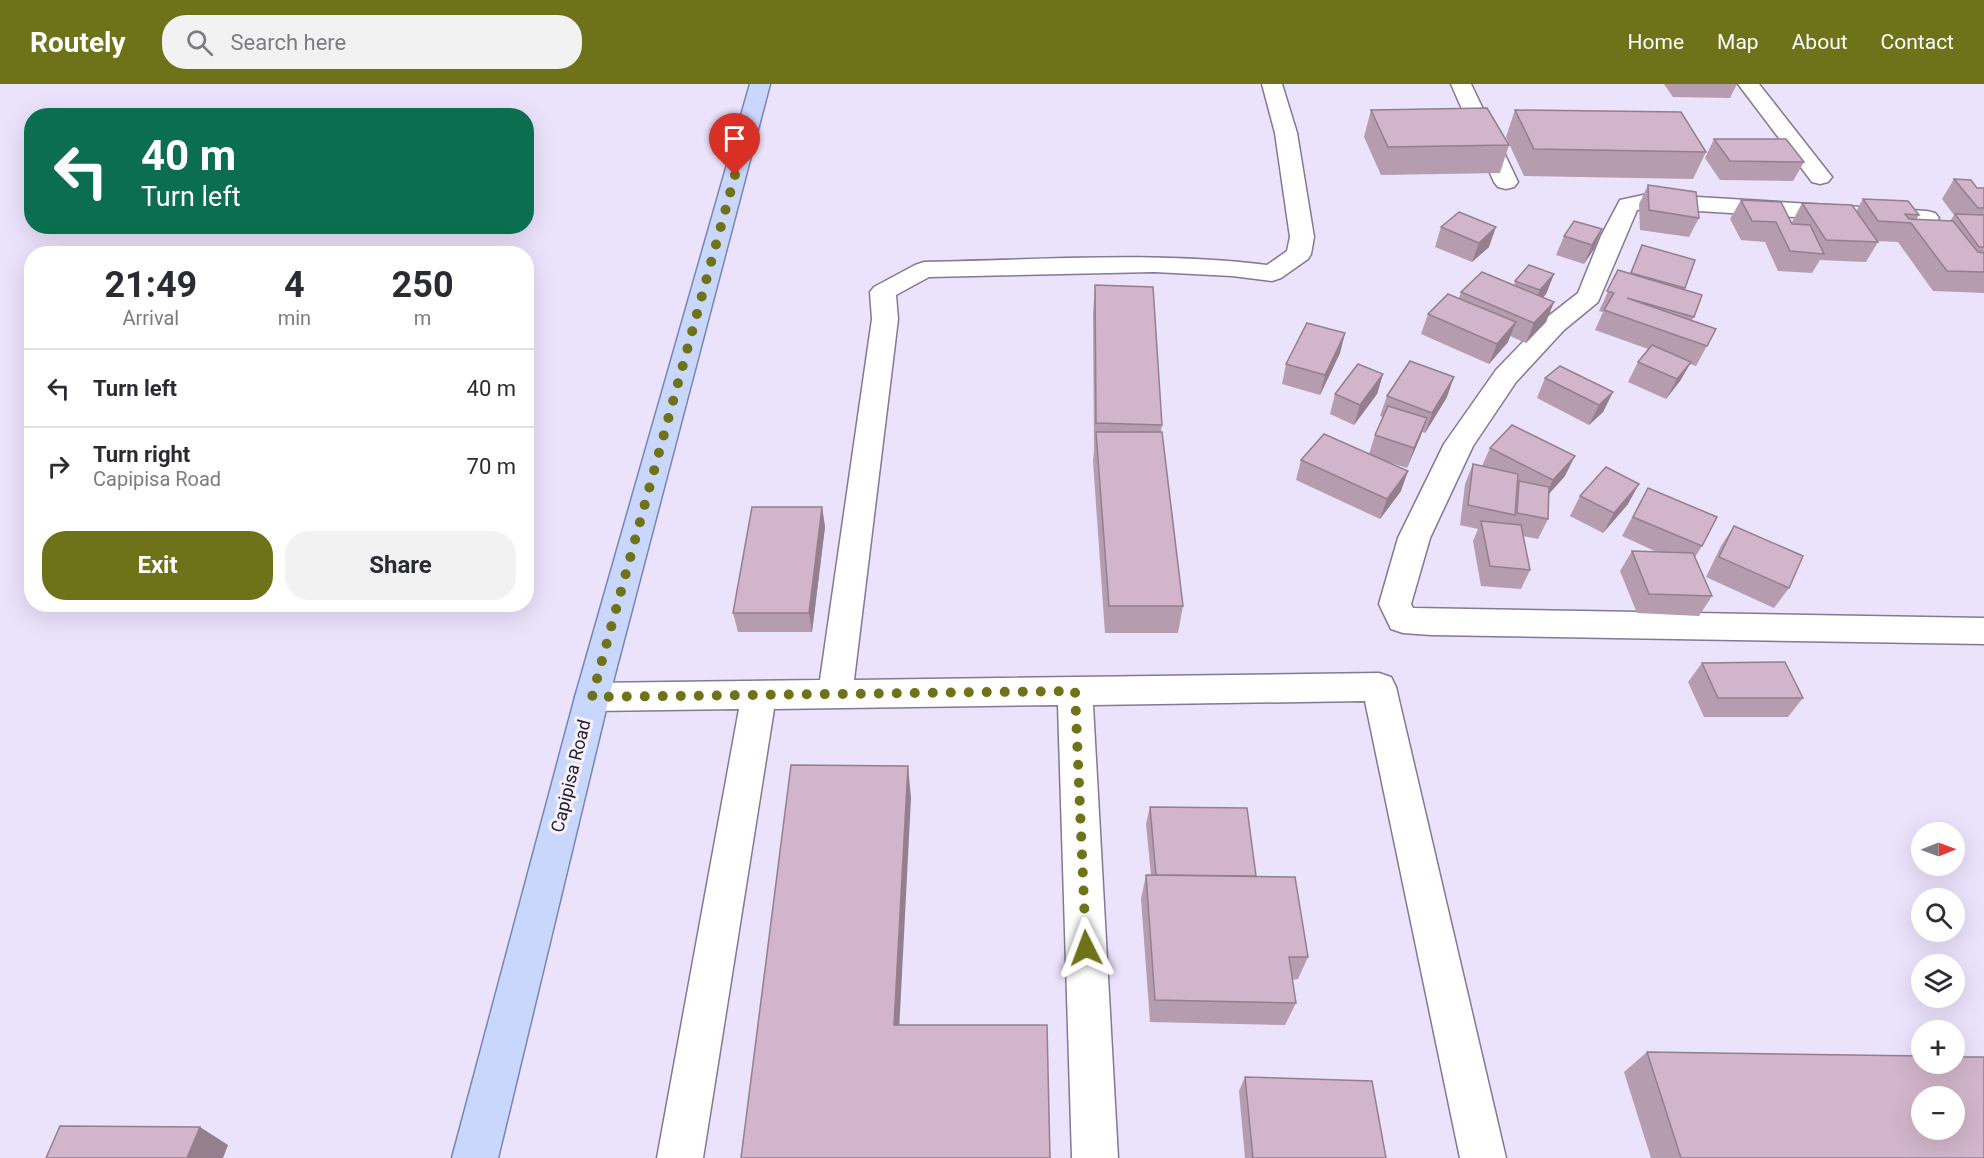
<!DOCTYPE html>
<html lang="en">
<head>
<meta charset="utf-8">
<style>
	:root { --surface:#fff; --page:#f2f2f3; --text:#2b2b33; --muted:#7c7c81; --line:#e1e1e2; --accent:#6e7218 }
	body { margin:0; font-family:Roboto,sans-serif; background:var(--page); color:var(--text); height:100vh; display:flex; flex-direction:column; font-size:22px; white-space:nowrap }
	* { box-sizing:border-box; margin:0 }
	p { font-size:20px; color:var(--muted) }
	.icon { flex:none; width:33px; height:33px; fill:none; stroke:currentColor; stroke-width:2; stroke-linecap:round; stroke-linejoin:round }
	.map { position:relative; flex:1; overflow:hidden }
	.side { position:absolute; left:24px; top:162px; width:510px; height:366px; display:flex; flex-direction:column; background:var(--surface); border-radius:24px; box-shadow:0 6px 24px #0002 }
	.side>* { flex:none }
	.banner { position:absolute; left:24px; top:24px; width:510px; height:126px; border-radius:24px; box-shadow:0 6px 24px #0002; background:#0b6e4f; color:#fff; overflow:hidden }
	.needle { width:39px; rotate:89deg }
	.buttons { position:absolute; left:1911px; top:738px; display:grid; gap:12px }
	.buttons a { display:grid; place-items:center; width:54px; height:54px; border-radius:50%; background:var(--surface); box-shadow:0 6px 24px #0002; font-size:30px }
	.pin { position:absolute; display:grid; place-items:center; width:51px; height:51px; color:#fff; margin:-62px -26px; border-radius:50% 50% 50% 0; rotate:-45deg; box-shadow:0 0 6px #0007 }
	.pin .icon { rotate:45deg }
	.me { position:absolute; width:66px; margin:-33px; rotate:357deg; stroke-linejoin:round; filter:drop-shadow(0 0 4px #0008) }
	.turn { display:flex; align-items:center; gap:21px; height:126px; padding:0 18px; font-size:27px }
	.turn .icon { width:78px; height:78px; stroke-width:2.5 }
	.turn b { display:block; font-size:42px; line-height:51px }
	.eta { display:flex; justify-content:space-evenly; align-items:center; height:102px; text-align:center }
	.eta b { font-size:36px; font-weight:700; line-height:42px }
	.action { display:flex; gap:12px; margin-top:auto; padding:12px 18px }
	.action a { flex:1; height:69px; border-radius:24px; background:var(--accent); color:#fff; font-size:24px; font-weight:700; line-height:69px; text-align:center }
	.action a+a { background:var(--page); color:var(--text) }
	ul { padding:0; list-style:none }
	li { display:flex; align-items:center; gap:18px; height:78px; padding:0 18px; border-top:2px solid var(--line) }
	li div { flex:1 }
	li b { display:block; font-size:22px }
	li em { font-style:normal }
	header { display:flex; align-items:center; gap:36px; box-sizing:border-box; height:84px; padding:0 30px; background:var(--accent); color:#fff }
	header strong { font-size:28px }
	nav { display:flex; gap:33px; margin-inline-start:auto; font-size:21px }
	.search { width:420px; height:54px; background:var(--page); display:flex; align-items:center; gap:15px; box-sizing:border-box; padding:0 21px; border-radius:24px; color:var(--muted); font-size:22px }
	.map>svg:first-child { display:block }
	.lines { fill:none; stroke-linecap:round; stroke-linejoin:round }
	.minor-casing { stroke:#847895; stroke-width:3 }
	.major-casing { stroke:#7985b2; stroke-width:3 }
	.minor { fill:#fff; fill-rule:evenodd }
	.major { fill:#cad7fd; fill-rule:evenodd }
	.wall { fill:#b59cae }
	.shaded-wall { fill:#937f8d }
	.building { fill:#d2b5ca; stroke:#937f8d; stroke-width:1.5; fill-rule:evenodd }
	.route { stroke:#6e7218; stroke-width:10; stroke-dasharray:0 18 }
	.labels { text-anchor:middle; stroke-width:6; stroke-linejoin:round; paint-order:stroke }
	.street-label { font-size:18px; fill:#231e29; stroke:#f6f1fe }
</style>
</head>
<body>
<header>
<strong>Routely</strong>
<div class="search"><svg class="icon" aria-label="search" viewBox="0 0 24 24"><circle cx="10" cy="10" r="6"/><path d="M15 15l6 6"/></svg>Search here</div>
<nav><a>Home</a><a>Map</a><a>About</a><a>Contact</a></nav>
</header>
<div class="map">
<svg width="1984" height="1074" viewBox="0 0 1984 1074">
	<rect width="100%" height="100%" fill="#ebe2fb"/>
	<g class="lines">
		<!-- minor casing -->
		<g class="minor-casing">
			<g id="minor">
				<path d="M 1262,0 L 1282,0 L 1297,49 L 1314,153 L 1311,170 L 1308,175 L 1281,194 L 1272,197 L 1232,192 L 1154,188 L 929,193 L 896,211 L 898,235 L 854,596 L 1379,589 L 1391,593 L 1396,603 L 1506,1074 L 1460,1074 L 1365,617 L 1093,621 L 1118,1074 L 1072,1074 L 1058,621 L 774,625 L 703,1074 L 657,1074 L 739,625 L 592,627 L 580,623 L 575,613 L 580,603 L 592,599 L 820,596 L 872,235 L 870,208 L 874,203 L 915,181 L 924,178 C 1038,176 1154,167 1267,181 L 1287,167 L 1290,153 L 1275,49 Z"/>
				<polygon points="1451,0 1471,0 1518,98 1514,103 1506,105 1498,103 1494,98"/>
				<polygon points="1738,0 1759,0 1828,88 1832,93 1828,98 1820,100 1812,98"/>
				<polygon points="1648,110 1927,127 1935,129 1939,134 1935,139 1927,141 1648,124 1637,126 1598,218 1564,246 1516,298 1473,362 1430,454 1411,520 1413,524 1984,534 1984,560 1431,551 1403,549 1391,545 1379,520 1398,454 1444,360 1496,286 1546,234 1578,209 1601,152 1620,116"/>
			</g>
		</g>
		<!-- major casing -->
		<g class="major-casing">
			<polygon id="major" points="750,0 770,0 609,613 498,1074 452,1074 575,613"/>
		</g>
		<!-- minor -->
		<use href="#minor" class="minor"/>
		<!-- major -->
		<use href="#major" class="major"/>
	</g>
	<!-- wall -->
	<g class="wall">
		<polygon points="1664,0 1737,0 1730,14 1673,13"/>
		<polygon points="1371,26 1509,61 1500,89 1381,91 1364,53"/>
		<polygon points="1515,26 1706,68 1693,95 1524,92 1506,53"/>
		<polygon points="1714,55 1804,78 1793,97 1720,96 1705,74"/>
		<polygon points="1954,95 1977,104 1984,104 1984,209 1933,207 1898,158 1877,157 1878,158 1866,178 1820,176 1812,189 1778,187 1765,158 1741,156 1730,135 1741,116 1792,138 1802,119 1856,127 1863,115 1919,131 1916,136 1950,137 1954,131 1942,115"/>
		<polygon points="1648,101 1699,134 1689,153 1640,146 1639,120"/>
		<polygon points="1441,143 1489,163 1472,178 1435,163"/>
		<polygon points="1602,145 1594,165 1584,180 1556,171 1564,152"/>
		<polygon points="1642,161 1695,176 1684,206 1694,233 1692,236 1716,245 1696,282 1690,280 1680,297 1666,315 1628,298 1638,278 1648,265 1595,246 1603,228 1599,227 1618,186 1630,189"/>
		<polygon points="1554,190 1546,210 1543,213 1554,218 1546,238 1526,259 1510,252 1508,258 1489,280 1421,250 1428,230 1459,214 1461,208 1514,201 1515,197"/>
		<polygon points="1095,201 1162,341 1161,348 1183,522 1178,549 1105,549 1093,377 1094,367 1093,229"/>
		<polygon points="1345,249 1340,269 1320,311 1282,300 1286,280"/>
		<polygon points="1383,290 1377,310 1354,341 1330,330 1335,310"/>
		<polygon points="1545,294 1613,308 1603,328 1589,341 1537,314"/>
		<polygon points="1387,312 1447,313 1425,349 1422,348 1407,384 1385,377 1401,407 1380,435 1296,396 1301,376 1369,370 1375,351 1383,333 1380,332"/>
		<polygon points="1490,364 1565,392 1549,410 1548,435 1538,455 1523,452 1530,486 1521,505 1481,502 1473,457 1478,445 1460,441 1465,400 1473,380 1482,382"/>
		<polygon points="1648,404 1702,462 1695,473 1712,512 1699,532 1637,529 1620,487 1632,467 1657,468 1622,452"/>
		<polygon points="1580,412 1628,420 1603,449 1570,432"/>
		<polygon points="822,423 825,443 812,548 738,548 733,529"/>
		<polygon points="1734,442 1789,504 1774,524 1706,493 1721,462"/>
		<polygon points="1702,579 1803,614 1788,633 1704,633 1688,598"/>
		<polygon points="1150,723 1256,792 1308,873 1298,895 1292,896 1296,919 1285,941 1150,938 1141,815 1146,791 1151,791 1146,740"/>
		<polygon points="1647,968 1984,1074 1651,1074 1624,988"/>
		<polygon points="1245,993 1386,1074 1245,1074 1239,1007"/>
	</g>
	<!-- shaded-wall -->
	<g class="shaded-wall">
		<polygon points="1496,143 1489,163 1472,178 1479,159"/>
		<polygon points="1602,145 1594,165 1584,180 1592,161"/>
		<polygon points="1554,190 1546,210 1532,226 1540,206"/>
		<polygon points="1554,218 1546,238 1526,259 1534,239"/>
		<polygon points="1516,238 1508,258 1489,280 1497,260"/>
		<polygon points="1345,249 1340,269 1320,311 1325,291"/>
		<polygon points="1691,278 1680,297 1666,315 1677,295"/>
		<polygon points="1383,290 1377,310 1354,341 1360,321"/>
		<polygon points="1454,293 1447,313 1425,349 1432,329"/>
		<polygon points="1613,308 1603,328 1589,341 1599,321"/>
		<polygon points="1427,334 1420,354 1407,384 1414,364"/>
		<polygon points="1575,372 1565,392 1544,415 1553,396"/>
		<polygon points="1408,387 1401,407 1380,435 1387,415"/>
		<polygon points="1639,400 1628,420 1603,449 1614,429"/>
		<polygon points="822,423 825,443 812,548 809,529"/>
		<polygon points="908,682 911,714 898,968 894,941"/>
		<polygon points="200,1043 228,1061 223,1074 187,1074"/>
	</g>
	<!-- building -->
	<g class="building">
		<polygon points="1487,24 1509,61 1388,63 1371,26"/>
		<polygon points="1515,26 1681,28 1706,68 1534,65"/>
		<polygon points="1714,55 1786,55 1804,78 1730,77"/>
		<polygon points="1954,95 1971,96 1977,104 1984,104 1984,124 1978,124"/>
		<polygon points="1648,101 1696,108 1699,134 1649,126"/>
		<polygon points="1863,115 1908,117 1919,131 1905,130 1909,135 1953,137 1978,168 1984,169 1984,188 1947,187 1911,139 1878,137"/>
		<polygon points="1741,116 1781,118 1792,140 1810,141 1824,170 1790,167 1776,138 1752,137"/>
		<polygon points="1802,119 1852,121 1878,158 1826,156"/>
		<polygon points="1459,128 1496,143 1479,159 1441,143"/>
		<polygon points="1955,130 1984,131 1984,163 1979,163"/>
		<polygon points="1574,137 1602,145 1592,161 1564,152"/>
		<polygon points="1642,161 1695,176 1685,204 1631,189"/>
		<polygon points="1529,181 1554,190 1540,206 1515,197"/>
		<polygon points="1618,186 1702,211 1694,233 1627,214 1716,245 1707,262 1604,226 1614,209 1607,207"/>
		<polygon points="1482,188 1554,218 1534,239 1461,208"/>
		<polygon points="1095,201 1153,203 1162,341 1096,339"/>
		<polygon points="1448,210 1516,238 1497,260 1428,230"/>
		<polygon points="1307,239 1345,249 1325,291 1286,280"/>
		<polygon points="1652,261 1691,278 1677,295 1638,278"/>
		<polygon points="1410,277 1454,293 1432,329 1387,312"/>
		<polygon points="1358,280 1383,290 1360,321 1335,310"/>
		<polygon points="1560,282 1613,308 1599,321 1545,294"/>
		<polygon points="1388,322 1427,334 1414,364 1375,351"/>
		<polygon points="1512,341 1575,372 1553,396 1490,364"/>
		<polygon points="1096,348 1162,348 1183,522 1109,522"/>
		<polygon points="1324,350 1408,387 1387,415 1301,376"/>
		<polygon points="1473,380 1518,390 1515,431 1468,421"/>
		<polygon points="1606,383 1639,400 1614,429 1580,412"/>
		<polygon points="1519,397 1549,403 1548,435 1517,429"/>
		<polygon points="1648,404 1717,433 1702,462 1633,433"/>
		<polygon points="752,423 822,423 809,529 733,529"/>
		<polygon points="1481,437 1521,441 1530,486 1490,482"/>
		<polygon points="1734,442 1803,472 1789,504 1719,473"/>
		<polygon points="1632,467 1693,469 1712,512 1649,510"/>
		<polygon points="1785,578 1803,614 1718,614 1702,579"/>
		<polygon points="791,681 908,682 894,941 1047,941 1050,1074 741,1074"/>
		<polygon points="1150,723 1247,724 1256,792 1156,791"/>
		<polygon points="1146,791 1295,793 1308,873 1289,873 1296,919 1155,916"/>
		<path d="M 1647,968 L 1922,972 L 1922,980 L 1954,980 L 1954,973 L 1984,973 L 1984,1074 L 1681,1074 ZM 1922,1012 L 1954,1012 L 1954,1046 L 1922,1046 Z"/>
		<polygon points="1245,993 1372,997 1386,1074 1253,1074"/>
		<polygon points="60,1042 200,1043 187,1074 46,1074"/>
	</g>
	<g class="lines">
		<!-- route -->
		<polyline class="route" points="735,91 592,613 1075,607 1086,864"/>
	</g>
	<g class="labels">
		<!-- street labels -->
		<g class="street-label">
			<text transform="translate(571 692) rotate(-76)" y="6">Capipisa Road</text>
		</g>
	</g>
</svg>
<div class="buttons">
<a><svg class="needle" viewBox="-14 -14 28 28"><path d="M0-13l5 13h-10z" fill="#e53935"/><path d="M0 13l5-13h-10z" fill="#7c7c81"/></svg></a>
<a><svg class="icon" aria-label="search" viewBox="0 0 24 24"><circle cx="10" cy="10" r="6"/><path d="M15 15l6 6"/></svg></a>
<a><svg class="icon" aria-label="layers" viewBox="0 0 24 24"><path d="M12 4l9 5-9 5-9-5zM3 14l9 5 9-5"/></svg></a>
<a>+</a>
<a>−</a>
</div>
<div class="pin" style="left:735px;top:91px;background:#d93025"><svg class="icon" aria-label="arrive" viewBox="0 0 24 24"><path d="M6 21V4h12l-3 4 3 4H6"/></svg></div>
<svg class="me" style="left:1086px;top:864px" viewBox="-20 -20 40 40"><path d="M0-17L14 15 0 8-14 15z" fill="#6e7218" stroke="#fff" stroke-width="4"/></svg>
<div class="banner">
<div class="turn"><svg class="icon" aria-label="left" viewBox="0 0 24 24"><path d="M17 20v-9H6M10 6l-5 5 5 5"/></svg><div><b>40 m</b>Turn left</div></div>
</div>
<section class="side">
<div class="eta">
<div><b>21:49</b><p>Arrival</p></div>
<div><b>4</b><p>min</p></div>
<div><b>250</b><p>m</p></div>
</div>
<ul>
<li><svg class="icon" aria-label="left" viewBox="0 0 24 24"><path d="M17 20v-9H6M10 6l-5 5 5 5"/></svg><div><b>Turn left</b></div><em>40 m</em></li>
<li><svg class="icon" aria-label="right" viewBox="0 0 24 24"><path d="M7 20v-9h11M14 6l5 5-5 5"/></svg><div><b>Turn right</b><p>Capipisa Road</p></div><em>70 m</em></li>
</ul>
<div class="action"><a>Exit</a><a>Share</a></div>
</section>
</div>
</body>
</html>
